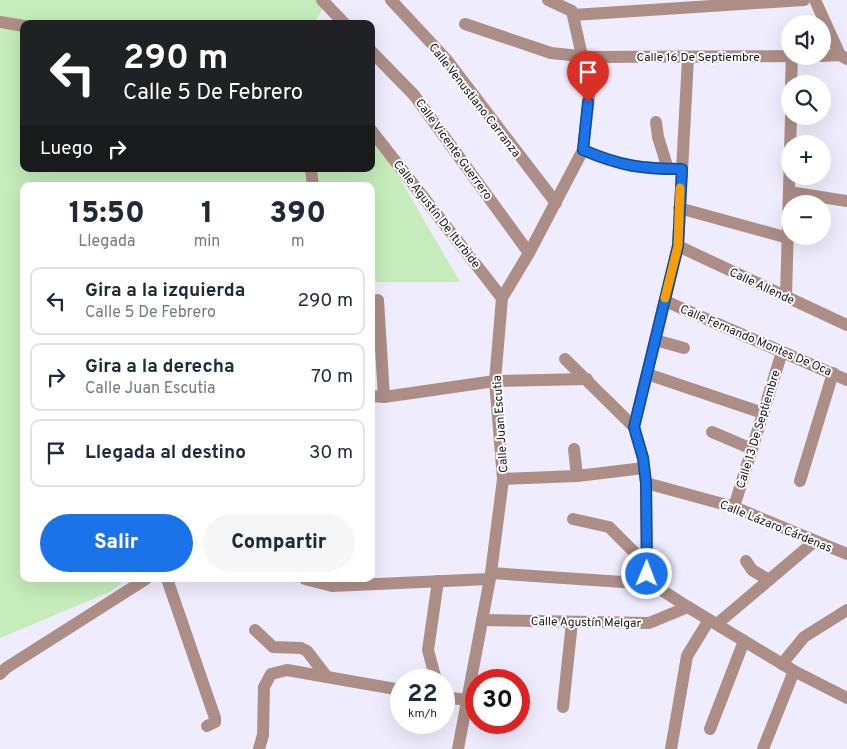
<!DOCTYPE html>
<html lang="es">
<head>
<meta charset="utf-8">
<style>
	:root { --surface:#fff; --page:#f6f6f7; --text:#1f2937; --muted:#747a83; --line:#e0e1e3; --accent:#1a73e8 }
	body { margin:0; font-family:Overpass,sans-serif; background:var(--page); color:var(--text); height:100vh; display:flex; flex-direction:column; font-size:19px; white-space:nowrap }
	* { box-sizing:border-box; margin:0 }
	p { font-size:16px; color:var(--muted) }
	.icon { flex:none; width:28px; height:28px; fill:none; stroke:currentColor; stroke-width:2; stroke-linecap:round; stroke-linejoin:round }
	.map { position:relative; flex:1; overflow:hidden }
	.drawer { position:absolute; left:20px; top:182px; width:355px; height:400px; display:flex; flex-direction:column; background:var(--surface); border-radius:10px; box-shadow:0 5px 20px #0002 }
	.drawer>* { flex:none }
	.banner { position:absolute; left:20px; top:20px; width:355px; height:152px; border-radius:10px; box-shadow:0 5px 20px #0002; background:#202124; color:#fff; overflow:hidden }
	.fabs { position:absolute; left:781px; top:15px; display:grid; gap:10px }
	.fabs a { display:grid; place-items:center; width:50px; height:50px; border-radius:50%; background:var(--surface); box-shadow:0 5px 20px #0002; font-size:25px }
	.speed { position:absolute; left:390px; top:669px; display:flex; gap:10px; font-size:25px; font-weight:700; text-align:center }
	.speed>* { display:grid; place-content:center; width:65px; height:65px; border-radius:50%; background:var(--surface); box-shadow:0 5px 20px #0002; line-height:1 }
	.speed small { font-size:12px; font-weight:400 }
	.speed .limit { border:8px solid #d22; background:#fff; color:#111 }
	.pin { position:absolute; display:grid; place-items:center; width:42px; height:42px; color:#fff; margin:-51px -21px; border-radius:50% 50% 50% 0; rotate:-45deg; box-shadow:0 0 5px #0007 }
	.pin .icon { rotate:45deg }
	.me { position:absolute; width:55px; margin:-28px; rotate:1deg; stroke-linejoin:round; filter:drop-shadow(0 0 4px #0008) }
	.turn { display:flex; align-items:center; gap:18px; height:105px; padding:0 20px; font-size:22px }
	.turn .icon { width:65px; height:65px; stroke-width:2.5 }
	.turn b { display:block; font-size:35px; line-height:42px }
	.then { display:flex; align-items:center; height:48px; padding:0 20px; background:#0003; gap:10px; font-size:19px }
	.eta { display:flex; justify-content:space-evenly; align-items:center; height:85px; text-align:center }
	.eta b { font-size:30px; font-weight:800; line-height:35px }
	.cta { display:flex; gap:10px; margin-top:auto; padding:10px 20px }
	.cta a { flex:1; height:58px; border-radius:30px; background:var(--accent); color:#fff; font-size:20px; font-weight:800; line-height:58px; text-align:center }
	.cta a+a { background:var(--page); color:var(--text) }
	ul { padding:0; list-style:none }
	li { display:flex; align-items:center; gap:15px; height:68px; margin:0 10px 8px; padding:0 10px; border:2px solid var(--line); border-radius:10px }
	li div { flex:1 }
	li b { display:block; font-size:19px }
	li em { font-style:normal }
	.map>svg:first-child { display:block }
	.green { fill:#c5ecba }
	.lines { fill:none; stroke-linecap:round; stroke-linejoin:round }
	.minor { stroke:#ac8e87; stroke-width:12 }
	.route-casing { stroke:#114b97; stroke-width:12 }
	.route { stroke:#1a73e8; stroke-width:9 }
	.slow { stroke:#f59e0b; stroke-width:9 }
	.labels { text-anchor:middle; stroke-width:4; stroke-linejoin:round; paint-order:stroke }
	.street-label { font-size:12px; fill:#15151b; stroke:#fcfcfc }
</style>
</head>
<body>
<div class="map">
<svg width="847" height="749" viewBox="0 0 847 749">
	<rect width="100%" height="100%" fill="#efedfd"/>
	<!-- green -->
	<polygon class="green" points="0,0 329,0 313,24 24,24 24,169 371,169 371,129 460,282 371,282 371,186 24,186 24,579 127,579 110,592 0,638"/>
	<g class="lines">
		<!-- minor -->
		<g class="minor">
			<polyline points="322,0 345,24"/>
			<polyline points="391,0 446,59 556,203"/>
			<polyline points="548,0 572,11 582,56"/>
			<polyline points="815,0 840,55"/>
			<polyline points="573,15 804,0"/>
			<polyline points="0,22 24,26"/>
			<polyline points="465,24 551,53 589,57 813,56"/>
			<polyline points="371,51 414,95 529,253"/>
			<polyline points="822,56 840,55 847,59"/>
			<polyline points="688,58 678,246 634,427 643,458 646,483 647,574 652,584 688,607 794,671 847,698"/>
			<polyline points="791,84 792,57"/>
			<polyline points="656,122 658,137 668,169"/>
			<polyline points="371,130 502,298"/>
			<path d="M 583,150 C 621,166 641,169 682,169"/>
			<polyline points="311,169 313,186"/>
			<polyline points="789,192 847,201"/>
			<polyline points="679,208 788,238"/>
			<polyline points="678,246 847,325"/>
			<polyline points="786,297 791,116"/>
			<polyline points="378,300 384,397"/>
			<polyline points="665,301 847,380"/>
			<polyline points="655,340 684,348"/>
			<polyline points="565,359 634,427"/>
			<polyline points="647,374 763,413"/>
			<polyline points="371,396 384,397 495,381 587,379"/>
			<polyline points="712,432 752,449"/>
			<polyline points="574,449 577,476"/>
			<polyline points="503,479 577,476 644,468"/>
			<polyline points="800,481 833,373"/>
			<polyline points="646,483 734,507 847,554"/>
			<polyline points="734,507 782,352"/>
			<polyline points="573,519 609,527 647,565"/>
			<polyline points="746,561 752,570 769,580"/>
			<polyline points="491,573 652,584"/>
			<polyline points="167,579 215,718 215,722 207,726"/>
			<polyline points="305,579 332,586 489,579"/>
			<polyline points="482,620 649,623 688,607"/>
			<polyline points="717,624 815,541"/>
			<polyline points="255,630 273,647 301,648 307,651 327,677"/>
			<polyline points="782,664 804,637 847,610"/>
			<polyline points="0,674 6,668 146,579"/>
			<polyline points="436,680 428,650 438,581"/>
			<polyline points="444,697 467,700"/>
			<polyline points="563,707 572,622"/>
			<polyline points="710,729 744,641"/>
			<polyline points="259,749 263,735 264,687 271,674 287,670 401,690"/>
			<polyline points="458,749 491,573 503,479 495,381 502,298 529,253 583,150 590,87 589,57"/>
			<polyline points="671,749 687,656 709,620"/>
			<polyline points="763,749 794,671"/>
		</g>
	</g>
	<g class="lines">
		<!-- route casing -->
		<g class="route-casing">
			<path id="route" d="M 588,102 L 583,150 C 621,166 641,169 682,169 L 678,246 L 634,427 L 643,458 L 646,483 L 647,574"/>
		</g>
		<!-- route -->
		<use href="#route" class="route"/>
		<!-- slow -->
		<polyline class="slow" points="665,298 678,246 680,188"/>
	</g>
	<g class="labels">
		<!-- street labels -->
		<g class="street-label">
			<text x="698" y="61">Calle 16 De Septiembre</text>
			<text transform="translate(475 100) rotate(52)" y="4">Calle Venustiano Carranza</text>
			<text transform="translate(454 149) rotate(54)" y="4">Calle Vicente Guerrero</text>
			<text transform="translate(437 214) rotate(52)" y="4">Calle Agustín De Iturbide</text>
			<text transform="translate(762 286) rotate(25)" y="4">Calle Allende</text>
			<text transform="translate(756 340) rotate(23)" y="4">Calle Fernando Montes De Oca</text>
			<text transform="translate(500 424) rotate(-94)" y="4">Calle Juan Escutia</text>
			<text transform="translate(758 429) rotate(-73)" y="4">Calle 13 De Septiembre</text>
			<text transform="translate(776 526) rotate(22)" y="4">Calle Lázaro Cárdenas</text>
			<text transform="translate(586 622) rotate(1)" y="4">Calle Agustín Melgar</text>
		</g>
	</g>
</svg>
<div class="fabs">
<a><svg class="icon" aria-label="sound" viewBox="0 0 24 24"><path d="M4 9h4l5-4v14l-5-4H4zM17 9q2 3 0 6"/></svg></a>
<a><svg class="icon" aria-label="search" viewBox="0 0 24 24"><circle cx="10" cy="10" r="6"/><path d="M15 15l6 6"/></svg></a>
<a>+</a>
<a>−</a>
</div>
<div class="speed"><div>22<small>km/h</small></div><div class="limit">30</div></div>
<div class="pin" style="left:588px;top:102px;background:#d93025"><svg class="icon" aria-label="arrive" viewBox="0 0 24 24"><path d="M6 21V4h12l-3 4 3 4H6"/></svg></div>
<svg class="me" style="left:647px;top:574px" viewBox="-20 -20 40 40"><circle r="17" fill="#1a73e8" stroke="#fff" stroke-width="3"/><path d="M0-11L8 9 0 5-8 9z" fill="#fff"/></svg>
<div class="banner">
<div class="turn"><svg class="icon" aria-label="left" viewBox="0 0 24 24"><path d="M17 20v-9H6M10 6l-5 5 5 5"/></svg><div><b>290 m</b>Calle 5 De Febrero</div></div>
<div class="then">Luego<svg class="icon" aria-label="right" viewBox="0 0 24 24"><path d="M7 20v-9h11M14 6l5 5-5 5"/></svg></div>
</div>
<section class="drawer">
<div class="eta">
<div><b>15:50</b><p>Llegada</p></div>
<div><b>1</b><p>min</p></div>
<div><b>390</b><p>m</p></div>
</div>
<ul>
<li><svg class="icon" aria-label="left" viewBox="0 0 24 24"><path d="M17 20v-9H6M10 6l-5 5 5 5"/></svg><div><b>Gira a la izquierda</b><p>Calle 5 De Febrero</p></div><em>290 m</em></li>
<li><svg class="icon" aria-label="right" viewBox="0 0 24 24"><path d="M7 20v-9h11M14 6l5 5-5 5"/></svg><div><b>Gira a la derecha</b><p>Calle Juan Escutia</p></div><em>70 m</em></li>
<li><svg class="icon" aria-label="arrive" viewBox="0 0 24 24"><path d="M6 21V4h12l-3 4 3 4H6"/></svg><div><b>Llegada al destino</b></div><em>30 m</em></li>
</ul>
<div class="cta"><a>Salir</a><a>Compartir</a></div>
</section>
</div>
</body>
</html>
